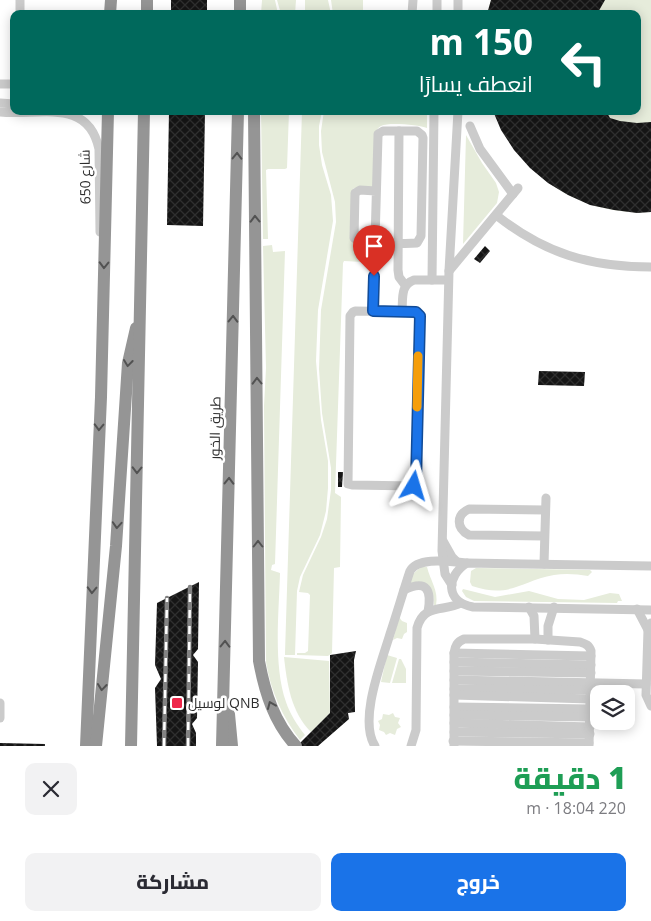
<!DOCTYPE html>
<html lang="ar">
<head>
<meta charset="utf-8">
<style>
	:root { --surface:#fff; --page:#f2f2f3; --text:#2b2b33; --muted:#7c7c81; --accent:#1a73e8 }
	body { margin:0; font-family:"Open Sans",Cairo,sans-serif; background:var(--page); color:var(--text); direction:rtl; height:100vh; display:flex; flex-direction:column; font-size:19px; white-space:nowrap }
	* { box-sizing:border-box; margin:0 }
	p { font-size:16px; color:var(--muted) }
	.icon { flex:none; width:28px; height:28px; fill:none; stroke:currentColor; stroke-width:2; stroke-linecap:round; stroke-linejoin:round }
	.map { position:relative; height:746px; overflow:hidden; direction:ltr }
	.drawer { display:flex; flex-direction:column; background:var(--surface); flex:1 }
	.drawer>* { flex:none }
	.hud { position:absolute; left:10px; top:10px; width:631px; height:105px; border-radius:10px; box-shadow:0 2px 12px #0003; direction:rtl; background:#00695c; color:#fff; overflow:hidden }
	.controls { position:absolute; left:590px; top:685px; display:grid; gap:10px }
	.controls a { display:grid; place-items:center; width:45px; height:45px; border-radius:10px; background:var(--surface); box-shadow:0 2px 12px #0003; font-size:25px }
	.pin { position:absolute; display:grid; place-items:center; width:42px; height:42px; color:#fff; margin:-51px -21px; border-radius:50% 50% 50% 0; rotate:-45deg; box-shadow:0 0 5px #0007 }
	.pin .icon { rotate:45deg }
	.me { position:absolute; width:55px; margin:-28px; rotate:7deg; stroke-linejoin:round; filter:drop-shadow(0 0 4px #0008) }
	.turn { display:flex; align-items:center; gap:18px; height:105px; padding:0 25px; font-size:22px }
	.turn .icon { width:65px; height:65px; stroke-width:2.5 }
	.turn b { display:block; font-size:35px; line-height:42px }
	.round { display:grid; place-items:center; flex:none; width:52px; height:52px; border-radius:10px; background:var(--page) }
	.headline { display:flex; align-items:center; justify-content:space-between; height:85px; padding:0 25px }
	h1 { font-size:30px; font-weight:800; line-height:38px; color:#1e9e55 }
	.action { display:flex; gap:10px; margin-top:auto; padding:10px 25px }
	.action a { flex:1; height:58px; border-radius:10px; background:var(--accent); color:#fff; font-size:20px; font-weight:800; line-height:58px; text-align:center }
	.action a+a { background:var(--page); color:var(--text) }
	.map>svg:first-child { display:block }
	.green { fill:#e6ecdb }
	.building { fill:url(#building-cross-hatch) }
	.lines { fill:none; stroke-linecap:round; stroke-linejoin:round }
	.minor { stroke:#cbcbcb; stroke-width:9 }
	.highway { stroke:#959595; stroke-width:12 }
	.rail-casing { stroke:#838383; stroke-width:4.5 }
	.rail { stroke:#fff; stroke-width:2.5; stroke-dasharray:8; stroke-linecap:butt }
	.oneway { stroke:#525252 }
	.route-casing { stroke:#114b97; stroke-width:12 }
	.route { stroke:#1a73e8; stroke-width:9 }
	.slow { stroke:#f59e0b; stroke-width:9 }
	.poi-dot { fill:#ee274a; stroke:#fff; stroke-width:2 }
	.labels { text-anchor:middle; stroke-width:5; stroke-linejoin:round; paint-order:stroke }
	.street-label { font-size:14px; fill:#2e2e2e; stroke:#fff }
	.poi-label { font-size:14px; fill:#2e2e2e; stroke:#fff; text-anchor:start }
</style>
</head>
<body>
<div class="map">
<svg width="651" height="746" viewBox="0 0 651 746">
	<defs>
		<pattern id="building-cross-hatch" width="8" height="8" patternUnits="userSpaceOnUse" patternTransform="scale(1.25)"><rect width="8" height="8" fill="#151515"/><path d="M0 0l8 8M0 8l8-8" fill="none" stroke="#2f2f2f"/></pattern>
	</defs>
	<rect width="100%" height="100%" fill="#fff"/>
	<!-- green -->
	<g class="green">
		<polygon points="262,0 275,0 278,14 261,14"/>
		<polygon points="277,0 296,0 295,14 281,14"/>
		<polygon points="305,0 328,0 331,14 305,14"/>
		<polygon points="331,0 363,0 363,14 333,14"/>
		<path d="M 491,0 L 651,0 L 651,212 C 578,216 522,176 493,111 L 638,111 L 638,14 L 487,14 Z"/>
		<polygon points="261,111 289,111 287,168 285,169 268,169 266,170 268,239 263,239"/>
		<polygon points="302,111 322,111 319,126 319,145 322,165 331,195 333,221 318,310 316,361 321,420 328,461 328,488 326,511 320,535 300,577 297,591 295,655 285,655 285,653"/>
		<path d="M 324,111 L 427,111 L 427,128 C 419,125 389,122 381,126 C 378,128 377,129 376,132 L 375,188 L 354,188 L 352,191 L 350,237 L 370,245 L 370,247 L 369,249 L 365,249 L 363,262 L 344,261 L 343,263 L 335,493 L 341,497 L 340,567 L 334,568 L 332,653 L 328,656 L 297,655 L 297,653 L 305,653 L 308,651 L 310,595 L 308,593 L 299,592 L 303,575 L 321,537 L 327,519 L 331,490 L 331,468 L 322,413 L 319,369 L 321,310 L 336,222 L 335,202 L 322,152 L 321,131 Z"/>
		<polygon points="466,135 482,163 496,183 499,192 497,203 463,244"/>
		<path d="M 272,245 L 273,252 L 285,251 L 275,564 L 272,565 L 271,570 L 280,573 C 279,612 273,665 286,702 C 290,714 297,725 305,735 L 300,740 C 282,716 271,692 266,662 L 264,406 L 266,368 L 263,246 Z"/>
		<path d="M 422,566 L 427,567 C 430,580 439,591 436,605 L 434,605 L 433,594 L 430,589 L 410,583 L 413,574 Z"/>
		<path d="M 476,568 L 590,570 L 592,572 L 588,576 C 577,574 565,573 554,575 C 520,581 510,599 472,586 L 470,582 L 471,571 Z"/>
		<polygon points="463,589 495,597 529,591 558,599 584,600 610,593 619,594 622,601 618,601 617,603 474,601 466,597 462,591"/>
		<polygon points="399,617 402,621 407,623 407,632 404,634 402,639 397,638 393,640"/>
		<polygon points="387,655 397,658 390,683 381,682"/>
		<path d="M 284,657 L 329,661 L 330,713 L 311,732 C 291,712 287,684 284,657 Z"/>
		<polygon points="399,659 401,659 406,669 406,683 392,683"/>
		<polygon points="393,713 395,717 400,718 398,723 401,727 397,729 395,735 390,733 386,735 384,732 379,730 380,725 378,721 382,719 383,714 389,715"/>
	</g>
	<!-- building -->
	<g class="building">
		<rect x="171" y="0" width="36" height="14"/>
		<polygon points="491,0 605,0 597,14 487,14"/>
		<polygon points="169,111 205,111 203,226 167,225"/>
		<polygon points="493,111 606,111 610,118 620,121 637,123 651,122 651,212 637,213 614,210 590,205 568,195 548,183 530,168 514,150 501,130"/>
		<polygon points="485,246 490,251 480,263 474,259"/>
		<polygon points="539,371 585,372 584,386 538,385"/>
		<polygon points="338,472 343,472 342,487 338,487"/>
		<polygon points="199,582 198,649 193,655 198,662 197,718 192,724 196,733 196,746 157,746 155,688 161,679 155,665 157,603"/>
		<polygon points="356,651 354,660 355,712 348,713 349,719 318,746 297,746 330,713 330,655"/>
		<polygon points="0,743 45,744 45,746 0,746"/>
	</g>
	<g class="lines">
		<!-- minor -->
		<g class="minor">
			<polyline points="20,14 20,0"/>
			<polyline points="412,14 413,0"/>
			<polyline points="437,14 437,0"/>
			<polyline points="458,14 458,0"/>
			<polyline points="0,84 14,84"/>
			<polyline points="0,103 14,104"/>
			<path d="M 0,112 C 39,116 88,97 99,149 L 100,232"/>
			<polyline points="470,126 480,149 513,194"/>
			<polyline points="399,131 398,270 399,277 405,285"/>
			<path d="M 496,215 C 544,253 589,267 651,267"/>
			<polyline points="449,271 518,188"/>
			<polyline points="432,280 434,111"/>
			<polygon points="355,311 417,312 419,314 416,482 414,486 352,485 348,484 350,316 353,312"/>
			<path d="M 373,311 L 378,136 L 378,134 L 383,131 L 417,131 L 422,135 L 423,138 L 421,236 L 417,243 C 406,244 361,243 354,238 L 355,193 L 360,190 L 376,191"/>
			<path d="M 402,312 C 403,299 400,285 414,280 L 448,280"/>
			<path d="M 544,536 L 469,535 C 456,528 456,515 469,509 L 545,510"/>
			<polyline points="443,541 452,557 457,562"/>
			<polyline points="544,564 546,498"/>
			<path d="M 651,566 L 467,563 C 446,576 445,602 473,607 L 651,610"/>
			<polyline points="452,585 445,574 442,551 449,271 458,111"/>
			<path d="M 404,590 C 427,579 432,590 428,612"/>
			<polyline points="529,607 534,616 535,639"/>
			<polyline points="637,609 648,630"/>
			<polyline points="651,623 648,630 646,695 651,706"/>
			<polyline points="548,640 548,626 554,607"/>
			<polyline points="454,653 591,656"/>
			<polyline points="454,662 591,665"/>
			<polyline points="454,671 591,673"/>
			<polyline points="454,680 646,684"/>
			<polyline points="454,689 590,690"/>
			<polyline points="454,695 590,699"/>
			<polyline points="0,703 0,718"/>
			<polyline points="454,707 590,709"/>
			<polyline points="454,715 590,717"/>
			<polyline points="454,723 590,727"/>
			<polyline points="454,732 590,734"/>
			<polyline points="453,741 589,743"/>
			<path d="M 375,746 C 358,720 382,661 390,634 C 397,613 403,592 410,571 C 418,556 452,562 467,563"/>
			<path d="M 411,746 L 416,730 L 417,628 C 424,603 443,612 461,603"/>
			<path d="M 454,746 L 454,653 C 455,646 457,642 464,639 L 535,639 L 580,642 C 586,644 589,645 591,651 L 589,746"/>
		</g>
		<!-- highway -->
		<g class="highway">
			<polyline points="110,14 111,0"/>
			<polyline points="147,14 147,0"/>
			<polyline points="240,14 240,0"/>
			<path d="M 254,111 L 259,661 C 265,693 274,722 296,746"/>
			<polyline points="229,714 232,746"/>
			<polyline points="86,746 101,397 108,111"/>
			<polyline points="96,746 116,546 128,363 136,328"/>
			<polyline points="131,746 144,111"/>
			<polyline points="222,746 238,111"/>
		</g>
		<!-- rail casing -->
		<g class="rail-casing">
			<g id="rail">
				<polyline points="164,746 167,598"/>
				<polyline points="188,746 190,587"/>
			</g>
		</g>
		<!-- rail -->
		<use href="#rail" class="rail"/>
	</g>
	<!-- one-way arrows -->
	<defs><path id="oneway-chevron" d="M-2-3.5L2.5 0L-2 3.5" fill="none" stroke-width="1.6" stroke-linecap="round" stroke-linejoin="round" transform="scale(1.25)"/></defs>
	<g class="oneway">
		<use href="#oneway-chevron" transform="translate(237 156) rotate(-89)"/>
		<use href="#oneway-chevron" transform="translate(255 219) rotate(-91)"/>
		<use href="#oneway-chevron" transform="translate(104 265) rotate(91)"/>
		<use href="#oneway-chevron" transform="translate(233 319) rotate(-89)"/>
		<use href="#oneway-chevron" transform="translate(128 363) rotate(97)"/>
		<use href="#oneway-chevron" transform="translate(257 381) rotate(-91)"/>
		<use href="#oneway-chevron" transform="translate(99 427) rotate(92)"/>
		<use href="#oneway-chevron" transform="translate(137 470) rotate(91)"/>
		<use href="#oneway-chevron" transform="translate(229 481) rotate(-89)"/>
		<use href="#oneway-chevron" transform="translate(117 525) rotate(94)"/>
		<use href="#oneway-chevron" transform="translate(258 544) rotate(-90)"/>
		<use href="#oneway-chevron" transform="translate(92 590) rotate(92)"/>
		<use href="#oneway-chevron" transform="translate(225 644) rotate(-89)"/>
		<use href="#oneway-chevron" transform="translate(102 687) rotate(96)"/>
		<use href="#oneway-chevron" transform="translate(271 705) rotate(-113)"/>
	</g>
	<g class="lines">
		<!-- route casing -->
		<g class="route-casing">
			<polyline id="route" points="374,276 373,311 416,312 420,316 416,482 414,486"/>
		</g>
		<!-- route -->
		<use href="#route" class="route"/>
		<!-- slow -->
		<polyline class="slow" points="417,407 418,356"/>
	</g>
	<!-- markers -->
	<rect class="poi-dot" x="171" y="697" width="12" height="12" rx="2.5"/>
	<g class="labels">
		<!-- street labels -->
		<g class="street-label">
			<text transform="translate(85 177) rotate(-91)" y="5">شارع 650</text>
			<text transform="translate(215 428) rotate(-89)" y="5">طريق الخور</text>
		</g>
		<!-- poi labels -->
		<g class="poi-label">
			<text x="188" y="708">لوسيل QNB</text>
		</g>
	</g>
</svg>
<div class="controls">
<a><svg class="icon" aria-label="layers" viewBox="0 0 24 24"><path d="M12 4l9 5-9 5-9-5zM3 14l9 5 9-5"/></svg></a>
</div>
<div class="pin" style="left:374px;top:276px;background:#d93025"><svg class="icon" aria-label="arrive" viewBox="0 0 24 24"><path d="M6 21V4h12l-3 4 3 4H6"/></svg></div>
<svg class="me" style="left:414px;top:486px" viewBox="-20 -20 40 40"><path d="M0-17L14 15 0 8-14 15z" fill="#1a73e8" stroke="#fff" stroke-width="4"/></svg>
<div class="hud">
<div class="turn"><svg class="icon" aria-label="left" viewBox="0 0 24 24"><path d="M17 20v-9H6M10 6l-5 5 5 5"/></svg><div><b>150 m</b>انعطف يسارًا</div></div>
</div>
</div>
<section class="drawer">
<div class="headline"><div><h1>1 دقيقة</h1><p>220 m · 18:04</p></div><a class="round"><svg class="icon" aria-label="close" viewBox="0 0 24 24"><path d="M6 6l12 12M18 6L6 18"/></svg></a></div>
<div class="action"><a>خروج</a><a>مشاركة</a></div>
</section>
</body>
</html>
